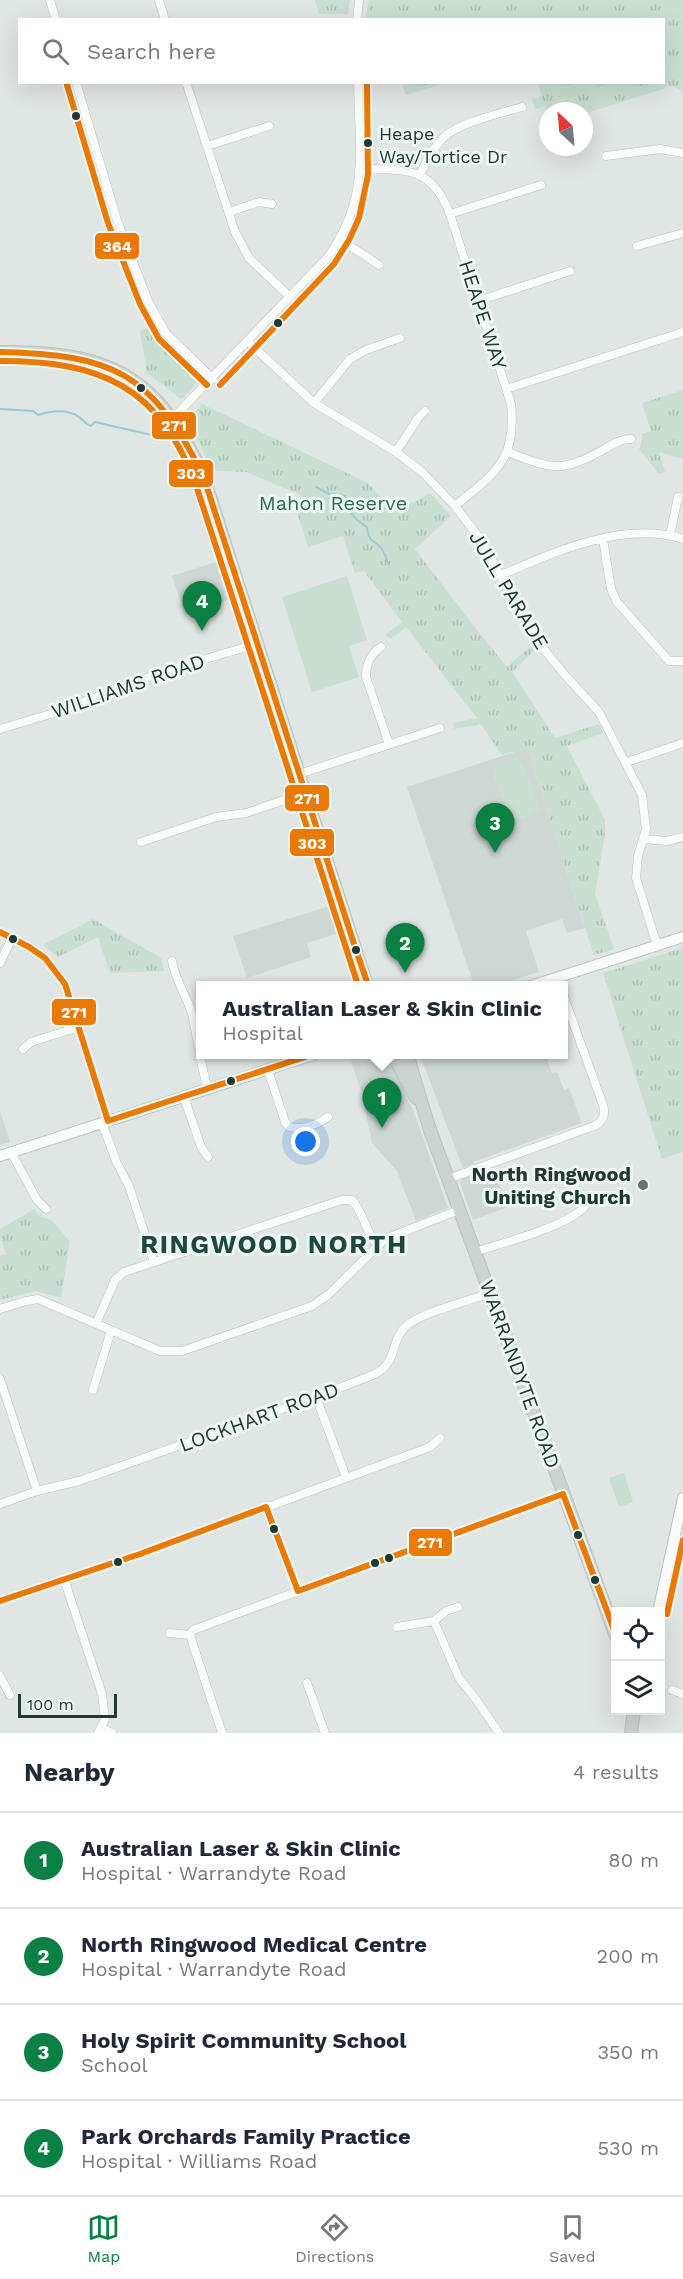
<!DOCTYPE html>
<html lang="en">
<head>
<meta charset="utf-8">
<style>
  :root { --surface:#fff; --page:#f2f2f3; --text:#1f2937; --muted:#747a83; --line:#e0e1e3; --accent:#0b8043 }
  body { margin:0; font-family:"Work Sans",sans-serif; background:var(--page); color:var(--text) }
  .controls { position:absolute; right:18px; bottom:18px; display:grid; overflow:hidden; border-radius:0px; box-shadow:0 6px 24px #0002 }
  .controls button { width:54px; height:54px; display:grid; place-items:center; padding:0; border:0; border-bottom:2px solid var(--line); background:var(--surface); color:var(--text); font:30px sans-serif }
  .compass { position:absolute; left:539px; top:102px; width:54px; height:54px; border-radius:50%; background:var(--surface); box-shadow:0 6px 24px #0002; rotate:334deg }
  .scale { position:absolute; left:18px; bottom:15px; width:99px; box-sizing:border-box; padding-left:6px; border:3px solid #203733; border-top:0; font-size:16px; line-height:21px; white-space:nowrap; color:#203733; -webkit-text-stroke:4px #edf6f2; paint-order:stroke }
  .you { position:absolute; left:306px; top:1142px; width:21px; height:21px; margin:-15px; border:4px solid #fff; border-radius:50%; background:#1a73e8; box-shadow:0 0 0 9px #1a73e833 }
  .badge { display:grid; place-items:center; width:39px; height:39px; border-radius:50%; background:var(--accent); color:#fff; font-size:20px; font-weight:700 }
  .pin { position:absolute; translate:-50% -50px; filter:drop-shadow(0 2px 3px #0008) }
  .pin::after { content:''; position:absolute; top:32px; width:21px; height:18px; background:inherit; clip-path:polygon(0 0,100% 0,50% 100%) }
  .popup { position:absolute; left:196px; top:981px; width:372px; height:78px; box-sizing:border-box; display:grid; place-content:center; border-radius:0px; background:var(--surface); filter:drop-shadow(0 2px 4px #0005); font-size:20px; white-space:nowrap; color:var(--muted) }
  .popup b { font-size:22px; color:var(--text) }
  .popup::after { content:''; position:absolute; left:50%; top:100%; margin-left:-12px; border:12px solid transparent; border-top-color:var(--surface) }
  .list { margin:0; padding:0; list-style:none }
  h2 { display:flex; justify-content:space-between; align-items:center; height:78px; margin:0; padding:0 24px; font-size:26px }
  h2 small { font-size:20px; font-weight:400; color:var(--muted) }
  .list li { display:grid; grid-template-columns:39px 1fr auto; gap:18px; align-items:center; box-sizing:border-box; height:96px; padding:0 24px; border-top:2px solid var(--line) }
  .list b { display:block; font-size:22px; white-space:nowrap }
  .list p { margin:0; font-size:20px; white-space:nowrap; color:var(--muted) }
  .list em { font-size:20px; font-style:normal; color:var(--muted) }
  .icon { flex:none; width:33px; height:33px; fill:none; stroke:currentColor; stroke-width:2; stroke-linecap:round; stroke-linejoin:round }
  .map { position:relative; flex:none; width:683px; height:1733px; overflow:hidden }
  .search { position:absolute; background:var(--surface); box-shadow:0 6px 24px #0002; left:18px; right:18px; top:18px; height:66px; display:flex; align-items:center; gap:15px; box-sizing:border-box; padding:0 21px; border-radius:0px; color:var(--muted); font-size:22px }
  .sheet { height:462px; background:var(--surface) }
  nav { display:flex; justify-content:space-around; align-items:center; box-sizing:border-box; height:84px; border-top:2px solid var(--line); background:var(--surface); font-size:16px; color:var(--muted) }
  nav a { display:grid; justify-items:center; gap:3px }
  nav .on { color:var(--accent) }
  .map>svg:first-child { display:block }
</style>
</head>
<body>
<div class="map">
<svg width="683" height="1733" viewBox="0 0 683 1733">
  <defs>
    <pattern id="park-tufts" width="24" height="20" patternUnits="userSpaceOnUse" patternTransform="scale(1.5)"><rect width="24" height="20" fill="#c9dfd1"/><path d="M3 7l-1-3M5 7V3M7 7l1-3M15 17l-1-3M17 17v-4M19 17l1-3" fill="none" stroke="#acc0b4"/></pattern>
  </defs>
  <rect width="100%" height="100%" fill="#e0e6e3"/>
  <path fill="#ced7d4" d="M219,561L231,599L185,614L172,576Z
    M527,748L585,928L567,933L562,919L526,931L539,972L498,985H474L407,787Z
    M330,906L339,933L307,943L311,957L247,978L233,936Z
    M383,1054L386,1056L401,1084L415,1115L448,1208L416,1221L397,1171L372,1143L362,1094L349,1055Z
    M420,1055H546L552,1073L557,1072L564,1090L569,1088L582,1123L473,1162L474,1164L463,1168Z
    M0,1111L10,1142L0,1145Z
    M494,1171L508,1207L473,1220L460,1183L462,1179L473,1175L477,1177Z"/>
  <path fill="#c9dfd1" d="M347,576L367,640L349,646L359,677L312,692L282,597Z
    M516,759L522,762L540,808C535,816 519,822 510,818L492,773L496,767Z
    M624,1473L633,1502L619,1507L609,1478Z"/>
  <path fill="url(#park-tufts)" d="M315,0H350L348,14H319Z
    M369,0H683V92L672,86L584,114V111H548V114L545,106L535,109L532,99L542,96L538,83L664,82V20L366,19Z
    M402,83V82L445,83L406,95Z
    M155,325L196,378L195,385L181,399L147,373L140,331Z
    M683,390V459L659,452L665,472L659,474L639,449L642,443V434L651,431L642,403Z
    M202,404L368,483L395,513L430,493L451,516L415,549L473,625L507,667L532,645L535,650L512,672L555,738L599,724L603,733L567,746L605,820V834L595,894L614,949L594,955L527,748L502,755L481,724L454,729L453,723L477,718L406,627L391,639L385,635L402,622L364,571L355,573L343,536L308,547L296,509L301,495L246,472L217,471L209,465L188,419Z
    M93,919L161,958L164,971L110,973L98,937L58,957L43,945Z
    M683,948V1152L662,1159L603,973Z
    M34,1209L39,1216L51,1220L70,1241L61,1298L35,1291L0,1300V1256L6,1254L0,1237V1229Z"/>
  <g fill="none" stroke-linecap="round" stroke-linejoin="round">
    <path stroke="#a1c9d4" stroke-width="2" d="M0,409L33,411L38,415C51,411 68,409 79,417C84,421 85,424 91,426L95,422L156,436L163,435
      M316,487L329,494L345,496C348,511 354,519 367,527C369,543 372,538 381,548C384,551 386,558 388,563"/>
    <defs>
      <path id="street" d="M50,0L56,20
        M159,0L165,20
        M357,20L359,0
        M76,82L117,220L148,301L166,333L213,379
        M186,82L235,232L249,258L290,297
        M207,146L269,126
        M606,156L660,149L683,153
        M360,169C405,170 431,165 450,214L511,404C517,462 494,473 455,506
        M420,174C427,162 433,147 443,138C460,122 499,114 522,107
        M229,212L259,202L272,204
        M450,214L541,185
        M341,240L379,265
        M637,246L683,233
        M478,301L570,271
        M248,342L314,403L396,452L422,472L455,506L484,544L514,603L538,642L564,674L599,712L642,795L646,829L638,856L636,878L657,945
        M506,389L683,332
        M314,403L350,359L366,350L400,338
        M173,418L327,258C370,200 359,150 358,82
        M396,452L418,418L425,411
        M508,452C550,468 560,474 601,451C611,445 620,439 631,439
        M670,535L678,497
        M603,539L611,589L617,602L669,661H683
        M501,575C554,552 625,520 683,539
        M381,647C370,654 366,664 366,677L389,744
        M0,729L54,713L165,671L256,644
        M627,762L683,743
        M299,774L440,728
        M644,839L667,841L683,837
        M141,842L216,817L246,813L305,793
        M0,932C29,946 49,955 65,984L108,1121
        M172,961C175,980 187,996 192,1014C198,1039 200,1064 208,1089
        M0,963L12,938
        M23,1049L31,1042L79,1027
        M268,1070L285,1122L289,1127C303,1130 317,1125 328,1117
        M184,1097L201,1147L208,1157
        M102,1123L116,1161L129,1186L154,1262
        M11,1152L37,1200L46,1209
        M448,1179L594,1126C603,1122 606,1114 603,1105L564,997
        M475,1252C502,1243 570,1226 586,1205
        M0,1309L26,1301L38,1299L160,1351H182L312,1306L328,1295L385,1239L459,1210
        M96,1324L115,1280L124,1272L342,1200H352C364,1213 365,1231 377,1245
        M0,1379L37,1491
        M93,1390L111,1331
        M316,1397L346,1477
        M0,1504L37,1491L79,1481L316,1397L375,1374C397,1363 390,1344 404,1328C418,1313 469,1301 490,1293
        M266,1507L298,1591
        M64,1579L102,1694L105,1719L98,1733
        M0,1601L140,1554L430,1447L440,1438
        M434,1621L459,1678L475,1698L499,1733
        M397,1627L434,1621L446,1611L458,1607
        M170,1633L190,1635L193,1630L563,1494
        M190,1635L222,1733
        M0,1676L10,1695
        M307,1683L325,1733
        M672,1690L683,1694
        M101,1728L112,1733"/>
      <path id="secondary" d="M531,986L683,937
        M0,1156L316,1054
        M658,1612L683,1498"/>
      <path id="primary" d="M0,352C109,351 157,374 203,475L367,986
        M392,1054L416,1098
        M407,1054L429,1127L616,1636
        M631,1733L634,1710"/>
    </defs>
    <use href="#street" stroke="#bdc3c0" stroke-width="9"/>
    <use href="#secondary" stroke="#bcc4c1" stroke-width="12"/>
    <use href="#primary" stroke="#bbc3c0" stroke-width="14"/>
    <use href="#street" stroke="#fafbfb" stroke-width="8"/>
    <use href="#secondary" stroke="#fafbfb" stroke-width="10"/>
    <use href="#primary" stroke="#ccd4d2" stroke-width="12"/>
    <defs>
      <path id="bus-1" d="M0,352C114,355 151,372 203,475L355,947L367,982L370,986
        M0,932L29,947L45,958L65,984L108,1121
        M108,1121L314,1054
        M563,1494L616,1635
        M266,1507L298,1591
        M298,1591L563,1494
        M0,1601L140,1554L266,1507"/>
      <path id="bus-2" d="M67,85L108,223L140,304L159,339L207,385
        M220,385L334,264L349,240L359,218L368,175L367,82
        M667,1614L683,1540"/>
      <path id="bus-3" d="M0,361C101,361 159,386 196,485L358,985"/>
    </defs>
    <use href="#bus-1" stroke="#edf6f2" stroke-width="10"/>
    <use href="#bus-2" stroke="#edf6f2" stroke-width="10"/>
    <use href="#bus-3" stroke="#edf6f2" stroke-width="10"/>
    <use href="#bus-1" stroke="#e97a05" stroke-width="6"/>
    <use href="#bus-2" stroke="#e97a05" stroke-width="6"/>
    <use href="#bus-3" stroke="#e97a05" stroke-width="6"/>
  </g>
  <g fill="#203733" stroke="#edf6f2" stroke-width="2">
    <circle cx="76" cy="116" r="5"/>
    <circle cx="368" cy="143" r="5"/>
    <circle cx="278" cy="323" r="5"/>
    <circle cx="141" cy="388" r="5"/>
    <circle cx="13" cy="939" r="5"/>
    <circle cx="356" cy="950" r="5"/>
    <circle cx="231" cy="1081" r="5"/>
    <circle cx="274" cy="1529" r="5"/>
    <circle cx="578" cy="1535" r="5"/>
    <circle cx="389" cy="1558" r="5"/>
    <circle cx="118" cy="1562" r="5"/>
    <circle cx="375" cy="1563" r="5"/>
    <circle cx="595" cy="1580" r="5"/>
  </g>
  <circle fill="#637471" stroke="#edf6f2" stroke-width="2" cx="643" cy="1185" r="6"/>
  <g text-anchor="middle" stroke-width="6" stroke-linejoin="round" paint-order="stroke">
    <g font-size="18" fill="#203733" stroke="#edf6f2" text-anchor="start">
      <text x="379" y="140">Heape<tspan x="379" dy="23">Way/Tortice Dr</tspan></text>
    </g>
    <g font-size="20" fill="#203733" stroke="#edf6f2">
      <text transform="translate(483 315) rotate(72)" y="7">HEAPE WAY</text>
      <text transform="translate(509 590) rotate(59)" y="7">JULL PARADE</text>
      <text transform="translate(128 686) rotate(-19)" y="7">WILLIAMS ROAD</text>
      <text transform="translate(520 1374) rotate(70)" y="7">WARRANDYTE ROAD</text>
      <text transform="translate(259 1417) rotate(-20)" y="7">LOCKHART ROAD</text>
    </g>
    <g font-size="20" fill="#2c6c4a" stroke="#edf6f2">
      <text x="333" y="510">Mahon Reserve</text>
    </g>
    <g font-size="20" font-weight="bold" fill="#203733" stroke="#edf6f2" text-anchor="end">
      <text x="631" y="1181">North Ringwood<tspan x="631" dy="23">Uniting Church</tspan></text>
    </g>
    <g font-size="26" font-weight="bold" letter-spacing="1.5" fill="#1d4841" stroke="#edf6f2">
      <text x="274" y="1253">RINGWOOD NORTH</text>
    </g>
  </g>
  <g stroke="#edf6f2" stroke-width="2">
    <rect x="94" y="232" width="46" height="28" rx="6" fill="#e97a05"/>
    <rect x="151" y="411" width="46" height="29" rx="6" fill="#e97a05"/>
    <rect x="168" y="459" width="46" height="29" rx="6" fill="#e97a05"/>
    <rect x="284" y="784" width="46" height="28" rx="6" fill="#e97a05"/>
    <rect x="289" y="828" width="46" height="29" rx="6" fill="#e97a05"/>
    <rect x="51" y="998" width="46" height="28" rx="6" fill="#e97a05"/>
    <rect x="408" y="1528" width="45" height="29" rx="6" fill="#e97a05"/>
  </g>
  <g font-size="16" text-anchor="middle" font-weight="bold" fill="#fff">
    <text x="117" y="252">364</text>
    <text x="174" y="431">271</text>
    <text x="191" y="479">303</text>
    <text x="307" y="804">271</text>
    <text x="312" y="849">303</text>
    <text x="74" y="1018">271</text>
    <text x="430" y="1548">271</text>
  </g>
</svg>
<div class="controls">
<button><svg class="icon" aria-label="locate" viewBox="0 0 24 24"><circle cx="12" cy="12" r="6"/><path d="M12 2v4M12 18v4M2 12h4M18 12h4"/></svg></button>
<button><svg class="icon" aria-label="layers" viewBox="0 0 24 24"><path d="M12 4l9 5-9 5-9-5zM3 14l9 5 9-5"/></svg></button>
</div>
<svg class="compass" viewBox="-18 -18 36 36"><path d="M0-13l5 13h-10z" fill="#e53935"/><path d="M0 13l5-13h-10z" fill="#747a83"/></svg>
<div class="scale">100 m</div>
<div class="you"></div>
<div class="pin badge" style="left:382px;top:1128px">1</div>
<div class="popup"><b>Australian Laser &amp; Skin Clinic</b>Hospital</div>
<div class="pin badge" style="left:405px;top:973px">2</div>
<div class="pin badge" style="left:495px;top:853px">3</div>
<div class="pin badge" style="left:202px;top:631px">4</div>
<div class="search"><svg class="icon" aria-label="search" viewBox="0 0 24 24"><circle cx="10" cy="10" r="6"/><path d="M15 15l6 6"/></svg>Search here</div>
</div>
<section class="sheet">
<h2>Nearby<small>4 results</small></h2>
<ul class="list">
<li><span class="badge">1</span><div><b>Australian Laser &amp; Skin Clinic</b><p>Hospital · Warrandyte Road</p></div><em>80 m</em></li>
<li><span class="badge">2</span><div><b>North Ringwood Medical Centre</b><p>Hospital · Warrandyte Road</p></div><em>200 m</em></li>
<li><span class="badge">3</span><div><b>Holy Spirit Community School</b><p>School</p></div><em>350 m</em></li>
<li><span class="badge">4</span><div><b>Park Orchards Family Practice</b><p>Hospital · Williams Road</p></div><em>530 m</em></li>
</ul>
</section>
<nav>
<a class="on"><svg class="icon" aria-label="map" viewBox="0 0 24 24"><path d="M3 6l6-2 6 2 6-2v14l-6 2-6-2-6 2zM9 4v14M15 6v14"/></svg>Map</a>
<a><svg class="icon" aria-label="directions" viewBox="0 0 24 24"><path d="M12 3l9 9-9 9-9-9zM9 14v-3h6M13 9l2 2-2 2"/></svg>Directions</a>
<a><svg class="icon" aria-label="saved" viewBox="0 0 24 24"><path d="M7 4h10v16l-5-4-5 4z"/></svg>Saved</a>
</nav>
</body>
</html>
